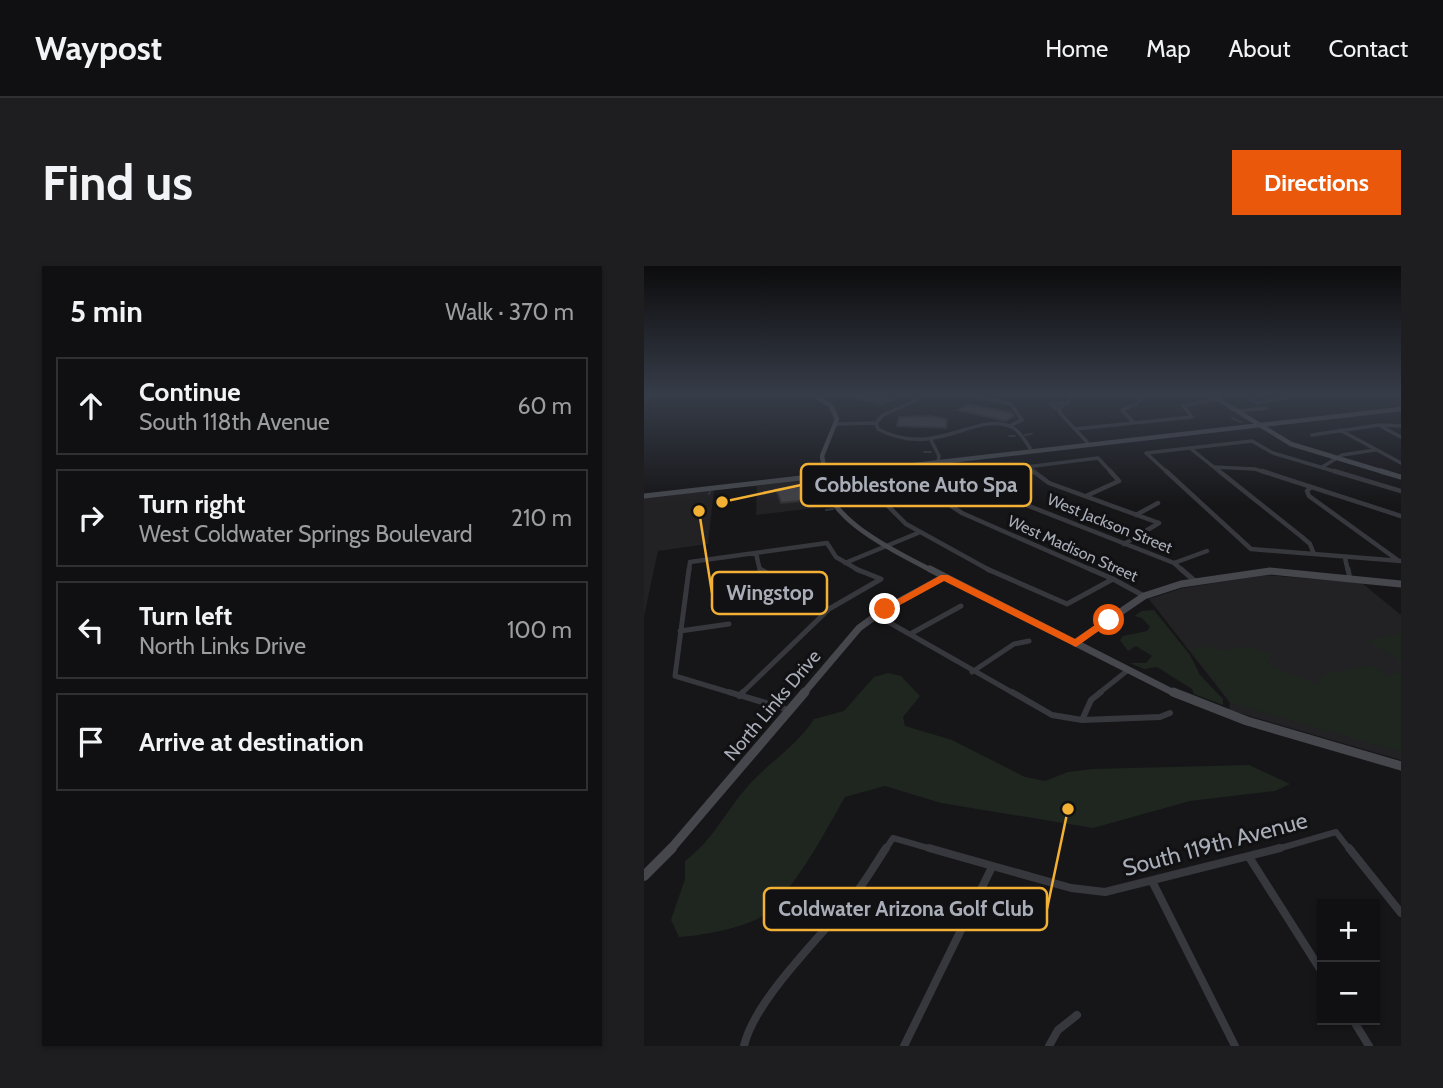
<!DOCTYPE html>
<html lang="en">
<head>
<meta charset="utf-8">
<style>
  :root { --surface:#101012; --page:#1e1e20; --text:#f1f3f6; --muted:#9c9d9f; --line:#303032; --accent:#ea580c }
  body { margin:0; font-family:Cabin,sans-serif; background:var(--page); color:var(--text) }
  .controls { position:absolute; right:21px; bottom:21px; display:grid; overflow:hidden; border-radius:0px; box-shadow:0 2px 5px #0004 }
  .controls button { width:63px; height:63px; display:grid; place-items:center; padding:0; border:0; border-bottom:2px solid var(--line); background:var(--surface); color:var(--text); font:35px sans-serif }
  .stop { position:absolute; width:21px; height:21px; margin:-16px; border:5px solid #ea580c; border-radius:50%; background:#fff }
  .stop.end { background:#ea580c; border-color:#fff; box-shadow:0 2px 7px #0008 }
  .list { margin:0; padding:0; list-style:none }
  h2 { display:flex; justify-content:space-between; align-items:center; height:91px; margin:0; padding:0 28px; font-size:30px }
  h2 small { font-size:23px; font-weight:400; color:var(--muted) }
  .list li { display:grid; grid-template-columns:46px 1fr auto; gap:21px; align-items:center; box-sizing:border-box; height:98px; margin:0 14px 14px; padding:0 14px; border:2px solid var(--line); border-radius:0px }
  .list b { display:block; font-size:26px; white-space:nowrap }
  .list p { margin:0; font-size:23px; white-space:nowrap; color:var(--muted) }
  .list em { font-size:23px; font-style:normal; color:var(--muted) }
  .icon { flex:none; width:38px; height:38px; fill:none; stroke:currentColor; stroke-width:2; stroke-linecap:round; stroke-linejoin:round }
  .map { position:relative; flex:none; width:757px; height:780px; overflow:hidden; border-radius:0px }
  header { display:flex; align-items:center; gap:42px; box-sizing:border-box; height:98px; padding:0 35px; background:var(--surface); border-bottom:2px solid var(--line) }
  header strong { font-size:33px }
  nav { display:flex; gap:38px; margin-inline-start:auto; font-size:24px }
  .intro { display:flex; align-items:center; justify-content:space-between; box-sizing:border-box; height:168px; padding:0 42px }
  h1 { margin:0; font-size:49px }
  .button { padding:18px 32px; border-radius:0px; background:var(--accent); color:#fff; font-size:24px; font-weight:700 }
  main { display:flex; gap:42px; padding:0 42px }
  aside { flex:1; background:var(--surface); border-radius:0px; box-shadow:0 2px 5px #0004 }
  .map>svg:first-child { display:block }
</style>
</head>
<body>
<header>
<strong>Waypost</strong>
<nav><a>Home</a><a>Map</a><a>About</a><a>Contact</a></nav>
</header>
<div class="intro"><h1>Find us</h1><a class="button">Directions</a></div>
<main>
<aside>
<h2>5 min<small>Walk · 370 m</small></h2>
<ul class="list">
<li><svg class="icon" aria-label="ahead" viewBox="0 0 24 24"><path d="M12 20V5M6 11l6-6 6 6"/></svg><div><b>Continue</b><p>South 118th Avenue</p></div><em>60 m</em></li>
<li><svg class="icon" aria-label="right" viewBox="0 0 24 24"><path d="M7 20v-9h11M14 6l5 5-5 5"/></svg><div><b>Turn right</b><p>West Coldwater Springs Boulevard</p></div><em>210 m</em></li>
<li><svg class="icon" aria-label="left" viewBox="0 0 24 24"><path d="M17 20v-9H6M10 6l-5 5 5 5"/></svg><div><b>Turn left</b><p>North Links Drive</p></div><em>100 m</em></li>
<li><svg class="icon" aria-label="arrive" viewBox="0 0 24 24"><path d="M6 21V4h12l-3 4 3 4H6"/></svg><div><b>Arrive at destination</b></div></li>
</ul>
</aside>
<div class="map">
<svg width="757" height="780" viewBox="0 0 757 780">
  <rect width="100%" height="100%" fill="#161618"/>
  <path fill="#222225" d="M175,212L180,229L188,240L112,249L113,220Z
    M70,224L64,278L14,285L0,350V232Z
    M621,309L718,317L757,349V494L585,444L586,437L505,333L539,322Z"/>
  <path fill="#1e261f" d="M510,344L546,389L556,409L579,433V439L550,428L548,423L513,401L500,403L486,397H502L508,390L492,380L484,385L476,374L479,370L503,365L506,361L498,352L490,350L498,345Z
    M757,367V396L724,374Z
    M562,380C579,389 589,379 606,381C613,382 621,386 628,389L622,398L673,418L680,408L729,399L741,410L757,406V486L587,437L546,383Z
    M244,407L257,410L276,430L259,451L261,460L308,474L381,511L401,515L424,506L449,503L605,499L646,518L631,525L546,535L449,562L297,537L241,520L201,531C178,571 156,615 122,647C107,661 56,670 35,671L27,654L41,613V595C71,572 80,547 104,520C126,495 152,481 170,453L200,445L230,411Z"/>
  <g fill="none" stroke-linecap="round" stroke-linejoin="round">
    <path stroke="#2c353c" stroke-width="2" d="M588,152L597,156
      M381,169L388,168
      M365,170H371
      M280,186H287
      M65,228L66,225
      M182,244L189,243"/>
  </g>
  <path fill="#404145" stroke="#303034" stroke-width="2" d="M216,129H231L251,133L238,138L208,132Z
    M324,138L368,147L370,150L361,155L314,144Z
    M286,150L303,153L302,162L253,160L255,151Z
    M158,220L159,235L137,237L132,223Z"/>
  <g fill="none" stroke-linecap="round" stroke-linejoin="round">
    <path stroke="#37383d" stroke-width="3.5" d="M327,129L367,138L378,154L365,160
      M432,129L416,142V147L443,176
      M599,129L613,137
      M175,132L187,129
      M613,137L646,131
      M415,144L406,138L424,137
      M595,145L622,142
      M548,151L539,140L575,132
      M232,157L234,163C292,194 332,144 368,161C376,165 381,175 386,182
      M232,157L239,149L284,129
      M490,157L478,144L494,137L500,129
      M193,158L232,157
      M738,161L757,171
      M431,163L548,151
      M696,164L757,197
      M668,169L735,159L757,160
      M287,174L295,190L294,196
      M546,182L577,207
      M502,187L524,207
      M502,187L608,175L629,187L696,207
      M385,200L390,207
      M570,201L611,203L623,207
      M678,201L698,189L731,184
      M334,207L454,192L468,207"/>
    <path stroke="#37383d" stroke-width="4.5" d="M341,205L333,206L362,231L530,297L539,305
      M389,205L405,217L515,257
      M522,205L607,283L757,295
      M575,205L658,271L666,278L670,288
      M618,205L757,250
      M690,205L757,225
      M667,221L663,225L665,230L755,295
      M442,230L475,215L466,205
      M298,234L347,221
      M492,249L514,237
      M480,278L515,257
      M112,287L116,305
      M701,292L704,305
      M201,297L274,267
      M530,297L563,285
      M45,305L46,296L183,277L192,291L216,305
      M347,305L262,258L223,219L279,213L298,234L318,247L450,305"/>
    <path stroke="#37383d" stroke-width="5" d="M45,303L31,410L91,428
      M116,303L185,343
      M212,303L237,313
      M343,303L423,338L469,313
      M446,303L469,313
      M537,303L552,316
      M704,303L706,313
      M469,313L500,330
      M232,349L371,428
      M36,365L85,358
      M268,367L317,340
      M328,406L370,378L385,375
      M97,428L185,343L237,313
      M454,428L484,404"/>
    <path stroke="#37383d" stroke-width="6" d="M85,426L145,444
      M368,426L408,449L438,454L516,451L526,447
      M95,430L99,426
      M438,454L447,434L457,426
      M241,584L249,572L291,584
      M630,584L692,566L706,584"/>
    <path stroke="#37383d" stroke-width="8" d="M285,582L427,622L461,626L636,582
      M705,582L757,647
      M605,591L678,706
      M508,615L591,780
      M709,754L725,780
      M100,780C111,732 180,668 212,627C223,613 232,597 242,582
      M260,780L348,601
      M405,780L414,764L433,749"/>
    <path stroke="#45474d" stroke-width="4.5" d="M567,129L647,178L743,207
      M171,130L187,140L193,153L178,190L181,207
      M201,207L757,143"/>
    <path stroke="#45474d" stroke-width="5" d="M180,205C175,251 254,287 289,305
      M737,205L757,211
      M181,209L192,237
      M0,230L217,205"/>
    <path stroke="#45474d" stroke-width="7" d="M286,303L532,428
      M431,377L500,330L537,318L626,305L757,318
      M159,428L215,362L241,343L300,311"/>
    <path stroke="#45474d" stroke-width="9" d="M529,426L603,455L757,500
      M26,584L161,426"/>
    <path stroke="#45474d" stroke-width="10" d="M0,610L28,582"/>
  </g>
  <linearGradient id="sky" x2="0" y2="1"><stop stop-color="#0c0c0d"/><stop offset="0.54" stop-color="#363c48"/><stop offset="1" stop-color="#363c48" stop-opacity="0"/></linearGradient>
  <rect width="757" height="238" fill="url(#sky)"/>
  <path fill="#ea580c" d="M297,309H304L431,373L461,352L470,354L432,381L300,315L245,345L236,343Z"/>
  <g text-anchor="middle" stroke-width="6" stroke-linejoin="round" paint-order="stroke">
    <g font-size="16" fill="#a8adb8" stroke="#111113">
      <text transform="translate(466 257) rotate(22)" y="6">West Jackson Street</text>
      <text transform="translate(429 282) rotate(24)" y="6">West Madison Street</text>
    </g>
    <g font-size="19" fill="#a8adb8" stroke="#111113">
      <text transform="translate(128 439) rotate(-50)" y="7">North Links Drive</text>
    </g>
    <g font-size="23" fill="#a8adb8" stroke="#111113">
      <text transform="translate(571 578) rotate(-15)" y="8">South 119th Avenue</text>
    </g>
  </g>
  <path fill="none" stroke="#f2b134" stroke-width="2.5" d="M78 236L157 219M55 245L68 327M424 543L403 643"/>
  <g fill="#f2b134" stroke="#111113" stroke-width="2.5">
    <circle cx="78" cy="236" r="7"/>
    <circle cx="55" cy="245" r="7"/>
    <circle cx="424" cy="543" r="7"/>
  </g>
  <g fill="#111113" stroke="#f2b134" stroke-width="2.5">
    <rect x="157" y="198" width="230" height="42" rx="7"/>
    <rect x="68" y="306" width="115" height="42" rx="7"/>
    <rect x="120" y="622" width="283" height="42" rx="7"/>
  </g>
  <g font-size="21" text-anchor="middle" font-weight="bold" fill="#a8adb8">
    <text x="272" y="226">Cobblestone Auto Spa</text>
    <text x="126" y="334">Wingstop</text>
    <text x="262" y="650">Coldwater Arizona Golf Club</text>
  </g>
</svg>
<div class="controls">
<button>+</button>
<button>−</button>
</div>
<div class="stop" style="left:465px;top:354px"></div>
<div class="stop end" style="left:241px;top:343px"></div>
</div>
</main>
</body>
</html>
